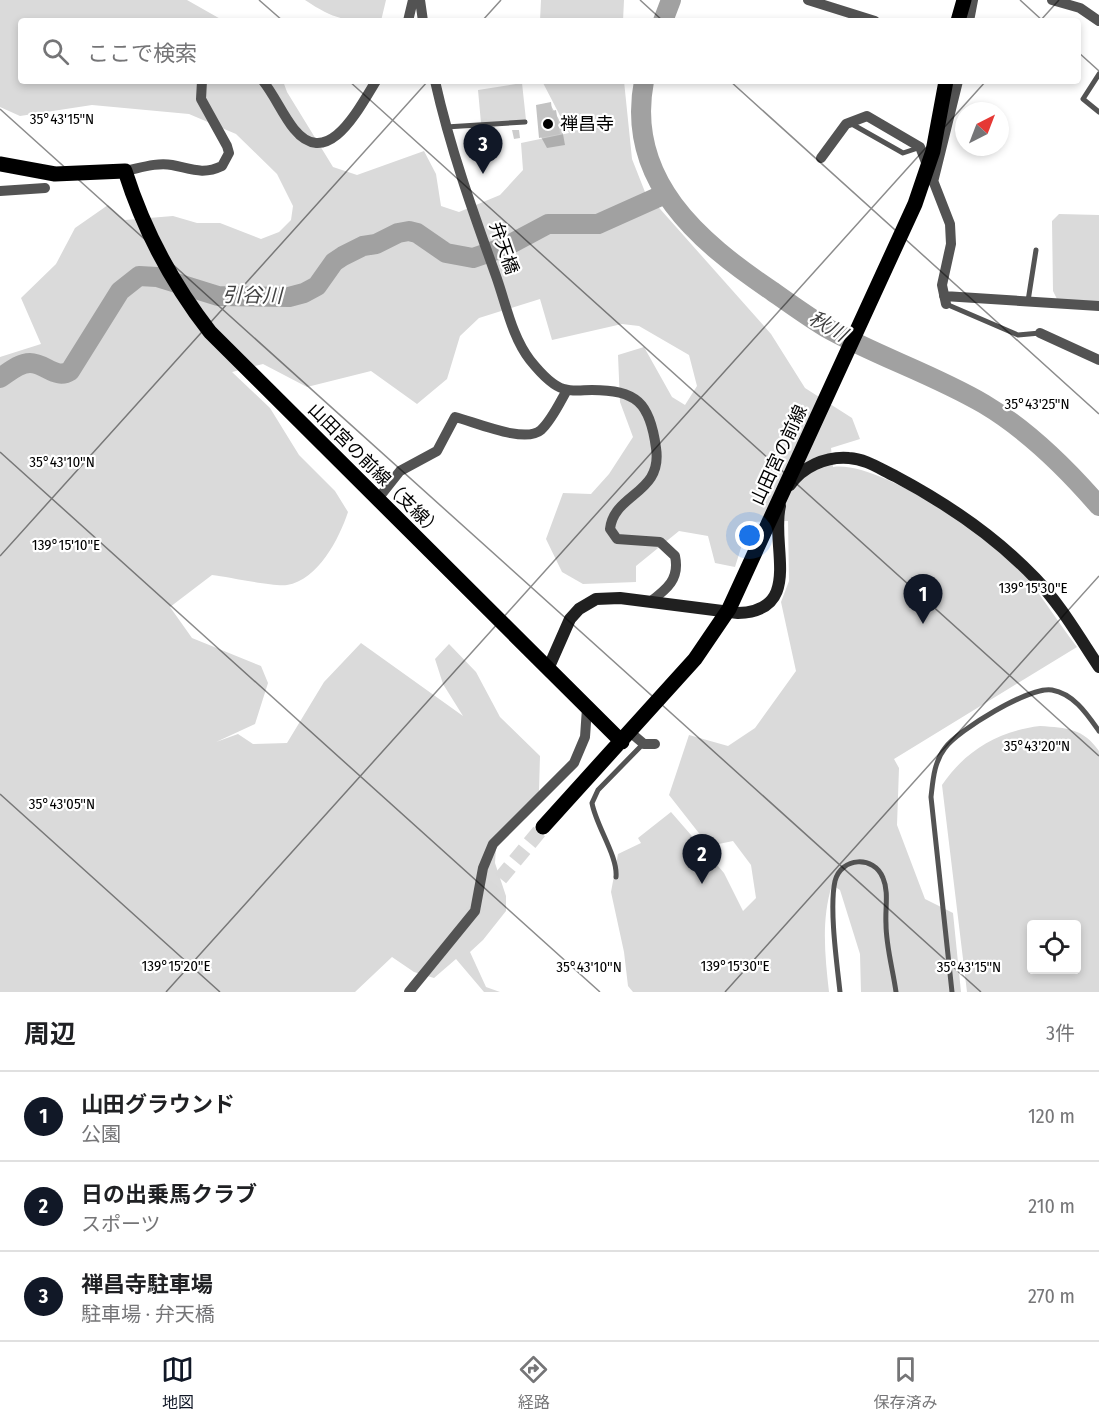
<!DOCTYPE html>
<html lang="ja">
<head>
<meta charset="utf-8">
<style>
  :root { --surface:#fff; --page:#f6f6f6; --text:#202124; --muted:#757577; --line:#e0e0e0; --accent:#111827 }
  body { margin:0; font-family:"Fira Sans Condensed","Noto Sans JP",sans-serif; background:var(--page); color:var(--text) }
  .controls { position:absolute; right:18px; bottom:18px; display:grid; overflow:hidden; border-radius:6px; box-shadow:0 3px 9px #0003 }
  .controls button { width:54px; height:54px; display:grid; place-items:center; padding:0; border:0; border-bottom:2px solid var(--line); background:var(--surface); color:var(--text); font:30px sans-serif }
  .compass { position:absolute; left:955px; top:102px; width:54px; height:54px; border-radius:50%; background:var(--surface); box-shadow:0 3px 9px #0003; rotate:42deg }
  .you { position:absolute; left:750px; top:536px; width:21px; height:21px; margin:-15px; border:4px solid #fff; border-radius:50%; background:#1a73e8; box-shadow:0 0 0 9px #1a73e833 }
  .badge { display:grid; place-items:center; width:39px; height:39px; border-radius:50%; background:var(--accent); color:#fff; font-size:20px; font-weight:700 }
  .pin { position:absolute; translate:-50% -50px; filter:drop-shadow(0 2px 3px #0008) }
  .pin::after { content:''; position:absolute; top:32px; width:21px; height:18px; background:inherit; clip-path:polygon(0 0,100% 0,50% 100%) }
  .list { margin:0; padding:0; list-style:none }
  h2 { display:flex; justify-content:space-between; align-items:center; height:78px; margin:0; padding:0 24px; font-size:26px }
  h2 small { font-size:20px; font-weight:400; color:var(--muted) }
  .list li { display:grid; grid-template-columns:39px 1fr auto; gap:18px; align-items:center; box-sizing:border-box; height:90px; padding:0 24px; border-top:2px solid var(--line) }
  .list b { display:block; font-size:22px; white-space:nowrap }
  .list p { margin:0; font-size:20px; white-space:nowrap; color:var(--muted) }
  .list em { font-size:20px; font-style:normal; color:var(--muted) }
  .icon { flex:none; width:33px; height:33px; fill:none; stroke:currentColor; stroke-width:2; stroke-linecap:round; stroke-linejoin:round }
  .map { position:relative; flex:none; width:1099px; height:992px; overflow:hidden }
  .search { position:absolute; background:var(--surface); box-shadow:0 3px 9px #0003; left:18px; right:18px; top:18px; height:66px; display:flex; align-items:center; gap:15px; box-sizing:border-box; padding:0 21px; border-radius:6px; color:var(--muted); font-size:22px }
  .sheet { height:348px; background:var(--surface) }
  nav { display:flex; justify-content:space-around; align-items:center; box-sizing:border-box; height:84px; border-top:2px solid var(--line); background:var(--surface); font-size:16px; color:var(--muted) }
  nav a { display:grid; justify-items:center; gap:3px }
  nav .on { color:var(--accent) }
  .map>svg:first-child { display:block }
</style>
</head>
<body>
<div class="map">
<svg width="1099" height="992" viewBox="0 0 1099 992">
  <rect width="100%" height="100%" fill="#fff"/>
  <path fill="#dadada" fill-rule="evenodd" d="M0,0H187L224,21H21V81H283L287,92L333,167L357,175L424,151L436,174L441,206L459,212L500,195L523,170L521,143L569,133L542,81H624L632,159L645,192L771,334L805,388L852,418L860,439L831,448L833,467C877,460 981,532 1013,563C1037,587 1056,620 1077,647L894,759L899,768L897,825L925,899L953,913L961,992H861L860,954L840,890L832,885C821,920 825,956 829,992H633L628,986L624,952L611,892L618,854L641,843L638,838L671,812L724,873L743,911L756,898L751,865L733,841L709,846L669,795L689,735L728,746L755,728L796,671L781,602L789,581L788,521L749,522L735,567L715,563L708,536L679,531L636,566V582L583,584L562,572L546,539L563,493L591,494L609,474L633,437L620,402L618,355L644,347L672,397L685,405L697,386L689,355L639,326L622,324L552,340L540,299L479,318L460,336L447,379L417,404L371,371L307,387L263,364L232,372L270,408L299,455L335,491L348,512C339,539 318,580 287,585C274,587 229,577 212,575L170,607L192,638L261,666L268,683L255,724L216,742L238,734L253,744L287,743L324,682L361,643L463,716L443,684L435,659L449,644L476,672L500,717L540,756L539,791L496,848L495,863L506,896V911L483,940L470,952L486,987L500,992H484L456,959L434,978L414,972L392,957L355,992H0V357L41,344L21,298L56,264L75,228L108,205L125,220L173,216L197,223H220L261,239L279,232L291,220L293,206L277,174L236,134L189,114L92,105L20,116L0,107Z
    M305,0H386L381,21C345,21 335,20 305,0Z
    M541,0H624L623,21H540Z
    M522,83L526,120L481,123L478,90Z
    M1059,214L1099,215V302L1058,301L1053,291L1052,221Z
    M1040,726C1067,728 1083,728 1099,751V992H967L942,785C966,750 998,731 1040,726ZM1032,924H1076V970H1032Z"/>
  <path fill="#0003" d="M550,104L561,123L565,145L547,148L541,137Z
    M512,130H519L520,138L514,139Z
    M467,132H475L476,140L468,141Z"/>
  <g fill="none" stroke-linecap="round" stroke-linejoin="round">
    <path stroke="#a1a1a1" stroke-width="20" d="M663,21L671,0
      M644,81C625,180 699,242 772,291C789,303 807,316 825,327C876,356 933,374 984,404C1026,429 1067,469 1099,506
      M0,378C9,372 19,363 30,363C45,363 56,380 70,371L120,291L139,276L157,277L218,296L289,297L304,293L317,286L334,262L343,256L363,246L376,244L398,233L409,231L417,233L446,253L473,258L505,247L548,224H598L665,194"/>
  </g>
  <path fill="#c3c3c3" d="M551,102L552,111L556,110L560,134L539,138L536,105Z"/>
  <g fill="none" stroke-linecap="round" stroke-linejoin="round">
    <path stroke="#d9d9d9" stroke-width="15" stroke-dasharray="15 8" stroke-linecap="butt" d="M471,914L543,827"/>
    <path stroke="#535353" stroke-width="5" d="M1099,74L1083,99L1099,112
      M850,123L903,153L915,149L917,146
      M446,127L525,122
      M1028,301L1036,250
      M946,304L1018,335L1040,333
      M616,877C618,856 596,826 592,803L598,790L643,744
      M840,992C837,964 829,908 835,881C841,857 874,855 883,878C889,892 885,908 886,924C886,946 893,970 896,992
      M952,992L931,797C933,780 934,762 945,748C958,730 1030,686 1052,690C1074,694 1087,714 1099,731"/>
    <path stroke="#535353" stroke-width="10" d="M420,0L423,21
      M808,0L875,21
      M1052,0L1080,8L1099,21
      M408,21L413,0
      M969,21L973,0
      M263,81C275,96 282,114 294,129C328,171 359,108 376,81
      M435,81C450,148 473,212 496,276C506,304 512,337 530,360C538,370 552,386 564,389C573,392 583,390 592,390C636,390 650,402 656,448C663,494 614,493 610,529L617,539L660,542L675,556C680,579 667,589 650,602
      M821,158L846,124L867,116L920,147L950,224L951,244L942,285L946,304
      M125,171C140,168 157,162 172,165C192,169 203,175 222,166L229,153L227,146L201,99L202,81
      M933,182L958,81
      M0,191L45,188
      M944,296L1099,306
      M1040,333L1099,360
      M377,500L400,471L437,451L455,417C475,422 525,444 541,430C552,420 560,402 567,390
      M631,733L644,744H655
      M409,992L475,911L483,868L493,844L574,763L585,737L587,708"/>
    <path stroke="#202020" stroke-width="12" d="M790,485C802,467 826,456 849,458C866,459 880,469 895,476C946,503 995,536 1035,578C1060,604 1079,637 1099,667
      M548,669L570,619L579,609L596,599L620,598L738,613C804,611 770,545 780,506"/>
    <path stroke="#000" stroke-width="15" d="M958,21L964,0
      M0,164L55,174L125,171C144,231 171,282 210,332L622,742
      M543,827L695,659L729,609L915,204L933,151L946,81"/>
  </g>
  <path fill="none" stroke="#000" stroke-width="1.5" stroke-opacity="0.45" d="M259,0L283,21M640,0L663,21M1020,0L1043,21M482,21L501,0M1040,21L1059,0M1078,52L1099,71M349,81L1099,756M730,81L1099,414M0,109L981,992M0,452L600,992M0,556L428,81M0,794L220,992M166,992L986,81M725,992L1099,576"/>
  <circle fill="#000" stroke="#fff" stroke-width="2" cx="548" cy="124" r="6"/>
  <g text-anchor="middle" stroke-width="4.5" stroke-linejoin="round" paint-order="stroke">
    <g font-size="18" fill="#000" stroke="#fff" text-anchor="start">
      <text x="560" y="130">禅昌寺</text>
    </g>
    <g font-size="18" fill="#000" stroke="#fff">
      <text transform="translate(504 248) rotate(71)" y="6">弁天橋</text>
      <text transform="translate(779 455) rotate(-65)" y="6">山田宮の前線</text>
      <text transform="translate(375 470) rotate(45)" y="6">山田宮の前線（支線）</text>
    </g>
    <g font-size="20" font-style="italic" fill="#424242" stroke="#fff">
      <text transform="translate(252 295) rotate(1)" y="7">引谷川</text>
      <text transform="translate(828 326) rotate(30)" y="7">秋川</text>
    </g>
  </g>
  <g font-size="15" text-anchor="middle" fill="#000" stroke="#fff" stroke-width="4.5" stroke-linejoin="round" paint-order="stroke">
    <text x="62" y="124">35°43'15"N</text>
    <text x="1037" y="409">35°43'25"N</text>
    <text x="62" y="467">35°43'10"N</text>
    <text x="66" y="550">139°15'10"E</text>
    <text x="1033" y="593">139°15'30"E</text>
    <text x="1037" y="751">35°43'20"N</text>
    <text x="62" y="809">35°43'05"N</text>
    <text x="176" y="971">139°15'20"E</text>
    <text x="735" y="971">139°15'30"E</text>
    <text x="589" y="972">35°43'10"N</text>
    <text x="969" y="972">35°43'15"N</text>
  </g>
</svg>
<div class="controls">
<button><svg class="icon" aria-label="locate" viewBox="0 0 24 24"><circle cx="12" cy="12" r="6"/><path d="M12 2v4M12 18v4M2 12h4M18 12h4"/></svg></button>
</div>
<svg class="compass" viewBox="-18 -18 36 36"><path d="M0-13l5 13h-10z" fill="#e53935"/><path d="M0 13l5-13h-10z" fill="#757577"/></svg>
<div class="you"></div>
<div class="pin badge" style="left:923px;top:624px">1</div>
<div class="pin badge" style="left:702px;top:884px">2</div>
<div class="pin badge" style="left:483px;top:174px">3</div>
<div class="search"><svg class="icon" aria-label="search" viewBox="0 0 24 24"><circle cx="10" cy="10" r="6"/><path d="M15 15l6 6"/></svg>ここで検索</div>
</div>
<section class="sheet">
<h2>周辺<small>3件</small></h2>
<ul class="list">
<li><span class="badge">1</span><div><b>山田グラウンド</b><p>公園</p></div><em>120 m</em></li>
<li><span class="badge">2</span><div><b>日の出乗馬クラブ</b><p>スポーツ</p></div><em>210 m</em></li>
<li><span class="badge">3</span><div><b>禅昌寺駐車場</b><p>駐車場 · 弁天橋</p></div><em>270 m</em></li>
</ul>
</section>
<nav>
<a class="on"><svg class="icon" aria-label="map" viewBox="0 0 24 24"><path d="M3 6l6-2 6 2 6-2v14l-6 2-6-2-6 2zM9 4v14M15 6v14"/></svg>地図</a>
<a><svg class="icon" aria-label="directions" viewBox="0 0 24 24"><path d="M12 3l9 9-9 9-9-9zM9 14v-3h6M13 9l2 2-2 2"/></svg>経路</a>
<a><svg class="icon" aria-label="saved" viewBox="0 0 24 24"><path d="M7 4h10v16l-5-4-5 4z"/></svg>保存済み</a>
</nav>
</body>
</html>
